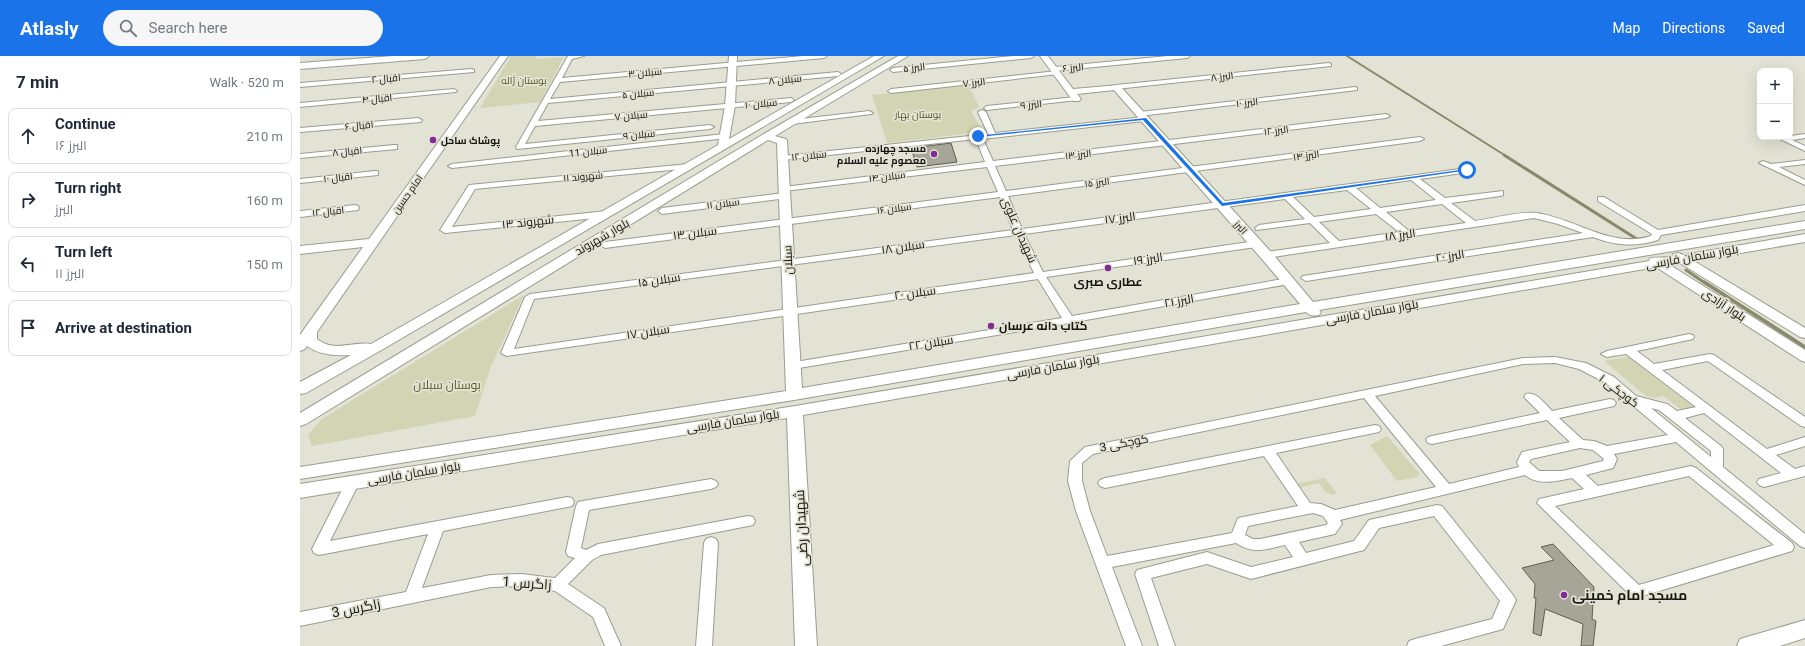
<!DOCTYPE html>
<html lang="en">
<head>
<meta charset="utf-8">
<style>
  :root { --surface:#fff; --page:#f6f6f7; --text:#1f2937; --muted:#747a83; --line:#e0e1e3; --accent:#1a73e8 }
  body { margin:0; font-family:Roboto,Cairo,sans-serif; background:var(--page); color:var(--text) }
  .controls { position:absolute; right:12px; top:12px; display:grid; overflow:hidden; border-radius:8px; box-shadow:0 4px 16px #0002 }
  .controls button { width:36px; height:36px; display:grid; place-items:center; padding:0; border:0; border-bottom:1px solid var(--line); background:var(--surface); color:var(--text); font:20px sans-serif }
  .stop { position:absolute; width:12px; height:12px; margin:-9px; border:3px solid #1a73e8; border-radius:50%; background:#fff }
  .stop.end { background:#1a73e8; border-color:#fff; box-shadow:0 1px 4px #0008 }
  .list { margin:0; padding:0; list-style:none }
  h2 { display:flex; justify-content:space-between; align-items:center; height:52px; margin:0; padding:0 16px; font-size:17px }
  h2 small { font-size:13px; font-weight:400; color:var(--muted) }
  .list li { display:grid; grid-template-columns:26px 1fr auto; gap:12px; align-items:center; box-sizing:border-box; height:56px; margin:0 8px 8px; padding:0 8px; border:1px solid var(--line); border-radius:8px }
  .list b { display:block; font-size:15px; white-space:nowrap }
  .list p { margin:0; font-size:13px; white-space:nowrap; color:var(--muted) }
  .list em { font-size:13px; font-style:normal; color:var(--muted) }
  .icon { flex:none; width:22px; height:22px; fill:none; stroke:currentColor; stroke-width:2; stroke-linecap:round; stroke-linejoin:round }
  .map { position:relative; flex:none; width:1505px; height:590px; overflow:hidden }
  header { display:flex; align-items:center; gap:24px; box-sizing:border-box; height:56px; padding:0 20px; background:var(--accent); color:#fff }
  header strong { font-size:19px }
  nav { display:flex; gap:22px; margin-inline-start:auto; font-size:14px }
  .search { width:280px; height:36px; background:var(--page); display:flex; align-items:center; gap:10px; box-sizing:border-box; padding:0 14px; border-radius:22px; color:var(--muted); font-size:15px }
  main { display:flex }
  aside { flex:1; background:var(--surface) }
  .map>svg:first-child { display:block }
</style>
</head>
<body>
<header>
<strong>Atlasly</strong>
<div class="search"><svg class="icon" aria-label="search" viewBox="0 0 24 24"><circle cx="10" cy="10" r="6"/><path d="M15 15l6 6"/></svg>Search here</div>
<nav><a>Map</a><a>Directions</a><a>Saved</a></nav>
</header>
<main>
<aside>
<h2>7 min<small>Walk · 520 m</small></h2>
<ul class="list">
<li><svg class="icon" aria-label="ahead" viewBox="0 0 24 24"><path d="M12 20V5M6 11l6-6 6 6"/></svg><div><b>Continue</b><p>البرز ۱۶</p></div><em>210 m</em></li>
<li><svg class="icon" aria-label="right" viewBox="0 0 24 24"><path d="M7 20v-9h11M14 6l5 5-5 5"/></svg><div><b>Turn right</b><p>البرز</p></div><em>160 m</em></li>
<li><svg class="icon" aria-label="left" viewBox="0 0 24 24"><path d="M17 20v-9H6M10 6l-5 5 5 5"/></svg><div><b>Turn left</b><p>البرز ۱۱</p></div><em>150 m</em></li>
<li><svg class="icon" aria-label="arrive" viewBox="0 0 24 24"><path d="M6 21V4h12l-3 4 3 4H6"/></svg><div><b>Arrive at destination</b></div></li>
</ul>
</aside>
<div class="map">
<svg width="1505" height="590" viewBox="0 0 1505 590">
  <rect width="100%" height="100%" fill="#e2e3d4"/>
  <path fill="#d2d4b3" d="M211,0H236L235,3L264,1L240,46L180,52Z
    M668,28L679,51L671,55L683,76L587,87L572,39Z
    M224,239L190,313L175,360L12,390L8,379L22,363Z
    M1328,301L1395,352L1382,354L1363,340L1355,342L1346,340L1304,305Z
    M1087,380L1119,417L1118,421L1097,425L1070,389Z
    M1025,422L1037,437L1034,439L1025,436L1019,427L998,432L995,428Z"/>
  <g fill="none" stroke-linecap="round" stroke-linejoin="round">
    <path stroke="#888a6b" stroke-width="2" d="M1047,0L1206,100"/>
    <path stroke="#888a6b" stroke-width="3" d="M1204,99L1340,185
      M1386,214L1405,227"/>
    <path stroke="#888a6b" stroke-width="3.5" d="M1404,226L1505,291"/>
  </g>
  <path fill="#a5a698" stroke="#5d5e51" d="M651,87L657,106L617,111L611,92Z
    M1253,488L1294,531L1292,563L1296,565L1293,590H1281L1283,568L1245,553L1241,580L1233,577L1236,542H1234L1235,528L1222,512L1254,504L1241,491Z"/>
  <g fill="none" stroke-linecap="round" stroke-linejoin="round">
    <defs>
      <path id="street" d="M268,0H284L272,3L262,22L503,0H527L524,2L260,26L250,43L538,16L541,18L538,20L248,47L238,65L491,42L494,44L491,46L235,70L225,88L410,69L414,71L410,73L217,93L216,91Z
        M713,0H734L731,2L593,16L590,14L593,12Z
        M868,0H890L887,2L754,15L751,13L754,11Z
        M1029,7L1031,8V10L816,33L813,31L816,29Z
        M172,13L174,14V16L0,31V27Z
        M757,15L759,16V18L591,37L588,35L591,33Z
        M1055,31L1057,32V34L840,60L836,58L840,56Z
        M154,33L157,35L156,36L0,51V47Z
        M776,41L778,42V44L687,54L684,52L687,50Z
        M682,54L686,56L695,77L844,61L848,63L844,65L683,83L693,105L1086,58L1090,60L1086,62L695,110L706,135L1120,81L1124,83L1120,85L708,140L722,173L1167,112H1170V116L1120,123L1145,142L1203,135V139L1200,140L1151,147L1175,165C1189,163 1223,155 1236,157C1275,162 1311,193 1351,180L1352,178L1298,145V141H1304L1358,174L1505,149V155L1361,179L1358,184C1335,191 1316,190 1293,181L1006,225L1001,222L1003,220L1283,177L1258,168L1234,162L966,202L963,201L961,199L963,197L966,196L1030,187L1010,167L956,174L955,172L959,169L1005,163L985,143L724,178L743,216L956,185L961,188L956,191L746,221L772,260L989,222L992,223L994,225L992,227L989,228L769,267L493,313L487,309L489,307L762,262L738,223L207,300L201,297L225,241L230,238L713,174L700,141L305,192L300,189L305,186L698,136L687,111L484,135L480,133L484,131L685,106L676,83L483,104L479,102L483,100L688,78L678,56ZM1111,124L1136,144L1080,152L1056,132ZM1047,134L1071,153L1014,161L993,141ZM1142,148L1166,167L1109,175L1086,156ZM1076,158L1099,176L1039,185L1019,166ZM716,179L734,217L214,293L234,243Z
        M569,55L573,57L571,58L492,68L488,66L492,64Z
        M118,62L122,64L121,66L0,76V72Z
        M424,78L428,80L427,82L152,112L148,110L152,108Z
        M1505,78V82L1492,84L1505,90V95L1480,83L1483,81Z
        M94,89H97V93L0,102V98Z
        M1505,104V108L1479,111L1505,124V129L1459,107L1463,105L1471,108Z
        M389,108H392V112L175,133L152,171L307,155L311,158L307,161L145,177L140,174L169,129Z
        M75,115H78V119L0,127V123Z
        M484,137L487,138V142L362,158L358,155L362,152Z
        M55,149L58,150L59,152L58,154L0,161V155Z
        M1389,278L1393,279L1394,281L1393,283L1337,295L1354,308L1410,298L1414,299L1505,361V371L1501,370L1408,305L1362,314L1467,393L1505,381V390L1476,399L1495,413L1505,410V420L1464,431L1459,429L1457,426L1459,423L1481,417L1404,357L1385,362L1421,390L1423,393V411L1505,478V492L1500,490L1376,386L1314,398L1317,403L1313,412L1286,419L1298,430L1391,410L1396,412L1492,487L1494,491L1492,495L1336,542L1331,540L1237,447L1239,443L1244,442L1284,433L1272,422C1257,425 1238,430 1225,419L1040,464L1042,468L1035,478L999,486L1006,497L1054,485L1069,464L1137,449L1142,450L1213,539L1216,544L1203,573L1141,590H1107L1109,585L1115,583L1192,563L1200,545L1134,460L1079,472L1064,494L951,523L907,508L851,522L875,590H859L835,518L837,514L907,496L951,511L993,501L985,489C966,493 954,499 936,487L812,511L842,590H826L776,455L768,425L770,405L785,391L1223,302L1255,301L1286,307L1314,321L1336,340L1367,348L1377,355L1396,351L1326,298L1307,301L1301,298L1307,295ZM1255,307L1279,313L1306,327L1368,379L1307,390L1294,385L1283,384L1259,362L1314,350L1316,347L1314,344L1310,343L1252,355C1245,348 1236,335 1226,338L1224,341L1240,357L1132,380L1128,381L1126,384L1128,387L1132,388L1247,364L1270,386L1222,396L1217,406L1219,411L1149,428L1075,340L1223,308ZM1064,342L1136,431L1035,454L1021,448L1010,447L976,397L1079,376L1081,373L1079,370L1075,369L805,422L800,424L798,427L800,430L805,432L964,400L998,450L938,462L932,477L807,500L790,455L782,425V407L793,398ZM1351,352L1359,354L1411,395V401ZM1280,392L1293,394L1304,403L1303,405L1262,415H1239L1229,406L1231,403ZM1389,420L1474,489L1339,529L1255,450ZM1013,457L1023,460L1028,467L1026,469L960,483H953L945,479L948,470Z
        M52,422L57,424L59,427L30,485L267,441L272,442L274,446L272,450L267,451L143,475L122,532L191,519L221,518L255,522L275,502L268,500L266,496L276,450L278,446L283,445L411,423L416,425L418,428L416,431L411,433L289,454L281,492L286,494L298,488L448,460L453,461L455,465L453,469L448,470L301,499L292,504L268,528L304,552L321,590H305L293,561L255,535L221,530L191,531L0,570V556L106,536L128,478L19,499L14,497L12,493L47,424Z
        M411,481L416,483L418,487L412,590H396L404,487L406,483Z"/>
      <path id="secondary" d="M93,0H129L125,3L0,13V7Z
        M200,0H208L17,276V283C35,297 51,285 71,288L418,89L425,50L429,0H437L435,50L429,83L574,0H584L85,292L6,337L0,338V326L51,299C36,300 19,299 7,290L5,293L0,295V279L63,191L0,198V190L69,183Z
        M598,0H608L475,80L486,83L487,85L502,332L1000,248L961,202L814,34L777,38L781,43L779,45H773L740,0H748L773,33L819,29L971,196L1013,246L1505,165V173L1019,254L1021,256L1019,259C1013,260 1010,260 1006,256L494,344L0,423V411L486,335L477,87L468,84L6,368L0,370V357L462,79Z
        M1505,178V186L1394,205L1505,272V282L1500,281L1380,207L1370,209L1505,294V306L1500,304L1356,211L503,359L517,590H495L487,362L0,442V428L495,350L1349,205L1350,202C1357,201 1364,202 1372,201L1373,198L1378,197L1384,199Z
        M1505,564V582L1480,590H1437L1440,583Z"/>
    </defs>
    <use href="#street" stroke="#9b9c8e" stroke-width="2"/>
    <use href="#secondary" stroke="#9b9c8e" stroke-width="2"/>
    <use href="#street" fill="#fff" fill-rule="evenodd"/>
    <use href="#secondary" fill="#fff" fill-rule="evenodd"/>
  </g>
  <path fill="#1a73e8" d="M846,62L923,147L1167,113L1169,114L922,150L843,64L678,81L675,80Z"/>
  <g fill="#842a97" stroke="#e2e3d4" stroke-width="1.5">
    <circle cx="133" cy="84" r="4"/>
    <circle cx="634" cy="98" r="4"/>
    <circle cx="808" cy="212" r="4"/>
    <circle cx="691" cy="270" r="4"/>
    <circle cx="1264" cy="539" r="4"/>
  </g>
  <g text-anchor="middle" stroke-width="3.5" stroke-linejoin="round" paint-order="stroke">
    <g font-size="10" fill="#161712" stroke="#e2e3d4">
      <text transform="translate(614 11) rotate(-6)" y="4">البرز ۵</text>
      <text transform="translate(773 11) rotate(-5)" y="4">البرز ۶</text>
      <text transform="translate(345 16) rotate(-5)" y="4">سبلان ۳</text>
      <text transform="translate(922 20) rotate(-6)" y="4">البرز ۸</text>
      <text transform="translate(86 22) rotate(-5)" y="4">اقبال ۲</text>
      <text transform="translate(485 23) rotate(-5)" y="4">سبلان ۸</text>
      <text transform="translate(674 26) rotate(-6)" y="4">البرز ۷</text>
      <text transform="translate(338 37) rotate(-5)" y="4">سبلان ۵</text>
      <text transform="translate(77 42) rotate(-5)" y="4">اقبال ۴</text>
      <text transform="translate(947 46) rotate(-7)" y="4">البرز ۱۰</text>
      <text transform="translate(461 47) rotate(-5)" y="4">سبلان ۱۰</text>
      <text transform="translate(731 48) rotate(-6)" y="4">البرز ۹</text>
      <text transform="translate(331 59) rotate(-5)" y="4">سبلان ۷</text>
      <text transform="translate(59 69) rotate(-5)" y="4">اقبال ۶</text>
      <text transform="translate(976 74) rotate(-7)" y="4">البرز ۱۲</text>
      <text transform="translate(339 78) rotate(-6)" y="4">سبلان ۹</text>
      <text transform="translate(47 95) rotate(-5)" y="4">اقبال ۸</text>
      <text transform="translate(288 95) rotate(-6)" y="4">سبلان 11</text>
      <text transform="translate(778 98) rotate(-7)" y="4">البرز ۱۳</text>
      <text transform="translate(509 99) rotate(-6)" y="4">سبلان ۱۲</text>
      <text transform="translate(1006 99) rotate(-8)" y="4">البرز ۱۴</text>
      <text transform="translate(283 120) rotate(-5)" y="4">شهروند ۱۱</text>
      <text transform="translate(587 120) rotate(-7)" y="4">سبلان ۱۴</text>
      <text transform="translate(38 121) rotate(-6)" y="4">اقبال ۱۰</text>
      <text transform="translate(797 126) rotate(-7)" y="4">البرز ۱۵</text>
      <text transform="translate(107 138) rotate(-55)" y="4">امام حسین</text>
      <text transform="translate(423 147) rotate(-7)" y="4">سبلان ۱۱</text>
      <text transform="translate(594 152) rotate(-7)" y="4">سبلان ۱۶</text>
      <text transform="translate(28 155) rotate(-6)" y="4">اقبال ۱۲</text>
      <text transform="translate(941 171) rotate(48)" y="4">البرز</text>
    </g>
    <g font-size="10" fill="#585924" stroke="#e2e3d4">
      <text x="224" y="28">بوستان ژاله</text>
      <text x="618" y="62">بوستان بهار</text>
    </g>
    <g font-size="10" font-weight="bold" fill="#161712" stroke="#e2e3d4" text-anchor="start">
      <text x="141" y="88">پوشاک ساحل</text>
      <text x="626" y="96" text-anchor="end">مسجد چهارده<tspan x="626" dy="12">معصوم علیه السلام</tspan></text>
    </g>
    <g font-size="12" fill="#161712" stroke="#e2e3d4">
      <text transform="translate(820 162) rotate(-7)" y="4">البرز ۱۷</text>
      <text transform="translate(228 166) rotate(-6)" y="4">شهروند ۱۳</text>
      <text transform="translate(719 174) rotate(66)" y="4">شهیدان علوی</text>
      <text transform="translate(395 177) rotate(-7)" y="4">سبلان ۱۳</text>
      <text transform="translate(1100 179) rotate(-8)" y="4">البرز ۱۸</text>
      <text transform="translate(302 181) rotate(-30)" y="4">بلوار شهروند</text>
      <text transform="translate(603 191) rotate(-8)" y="4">سبلان ۱۸</text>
      <text transform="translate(1150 200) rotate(-9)" y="4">البرز ۲۰</text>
      <text transform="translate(1392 201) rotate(-10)" y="4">بلوار سلمان فارسی</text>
      <text transform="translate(848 203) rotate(-8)" y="4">البرز ۱۹</text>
      <text transform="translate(488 204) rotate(-93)" y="4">سبلان</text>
      <text transform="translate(359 224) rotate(-8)" y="4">سبلان ۱۵</text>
      <text transform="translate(615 237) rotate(-8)" y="4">سبلان ۲۰</text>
      <text transform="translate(879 245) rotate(-10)" y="4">البرز ۲۱</text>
      <text transform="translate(1424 249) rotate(33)" y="4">بلوار آزادی</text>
      <text transform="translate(1072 256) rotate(-10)" y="4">بلوار سلمان فارسی</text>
      <text transform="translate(348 276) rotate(-8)" y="4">سبلان ۱۷</text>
      <text transform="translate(631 287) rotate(-9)" y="4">سبلان ۲۲</text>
      <text transform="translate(753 311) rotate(-10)" y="4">بلوار سلمان فارسی</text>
      <text transform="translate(1319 335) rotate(37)" y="4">کوچکی ۱</text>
      <text transform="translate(433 365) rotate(-9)" y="4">بلوار سلمان فارسی</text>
      <text transform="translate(824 387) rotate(-11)" y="4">کوچکی 3</text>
      <text transform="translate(114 417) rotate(-9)" y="4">بلوار سلمان فارسی</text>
    </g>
    <g font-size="12" font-weight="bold" fill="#161712" stroke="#e2e3d4">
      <text x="808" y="230">عطاری صبری</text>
      <text x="699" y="274" text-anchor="start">کتاب دانه عرسان</text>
    </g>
    <g font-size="12" fill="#585924" stroke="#e2e3d4">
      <text x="147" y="333">بوستان سبلان</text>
    </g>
    <g font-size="14" fill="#161712" stroke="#e2e3d4">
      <text transform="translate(501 472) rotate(-93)" y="5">شهیدان رضی</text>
      <text transform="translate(227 527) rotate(4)" y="5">زاگرس 1</text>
      <text transform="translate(56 552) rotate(-11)" y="5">زاگرس 3</text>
    </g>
    <g font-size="14" font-weight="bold" fill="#161712" stroke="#e2e3d4" text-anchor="start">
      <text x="1272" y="544">مسجد امام خمینی</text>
    </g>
  </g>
</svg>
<div class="controls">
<button>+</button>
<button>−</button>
</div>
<div class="stop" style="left:1167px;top:114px"></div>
<div class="stop end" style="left:678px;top:80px"></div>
</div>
</main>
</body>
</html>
